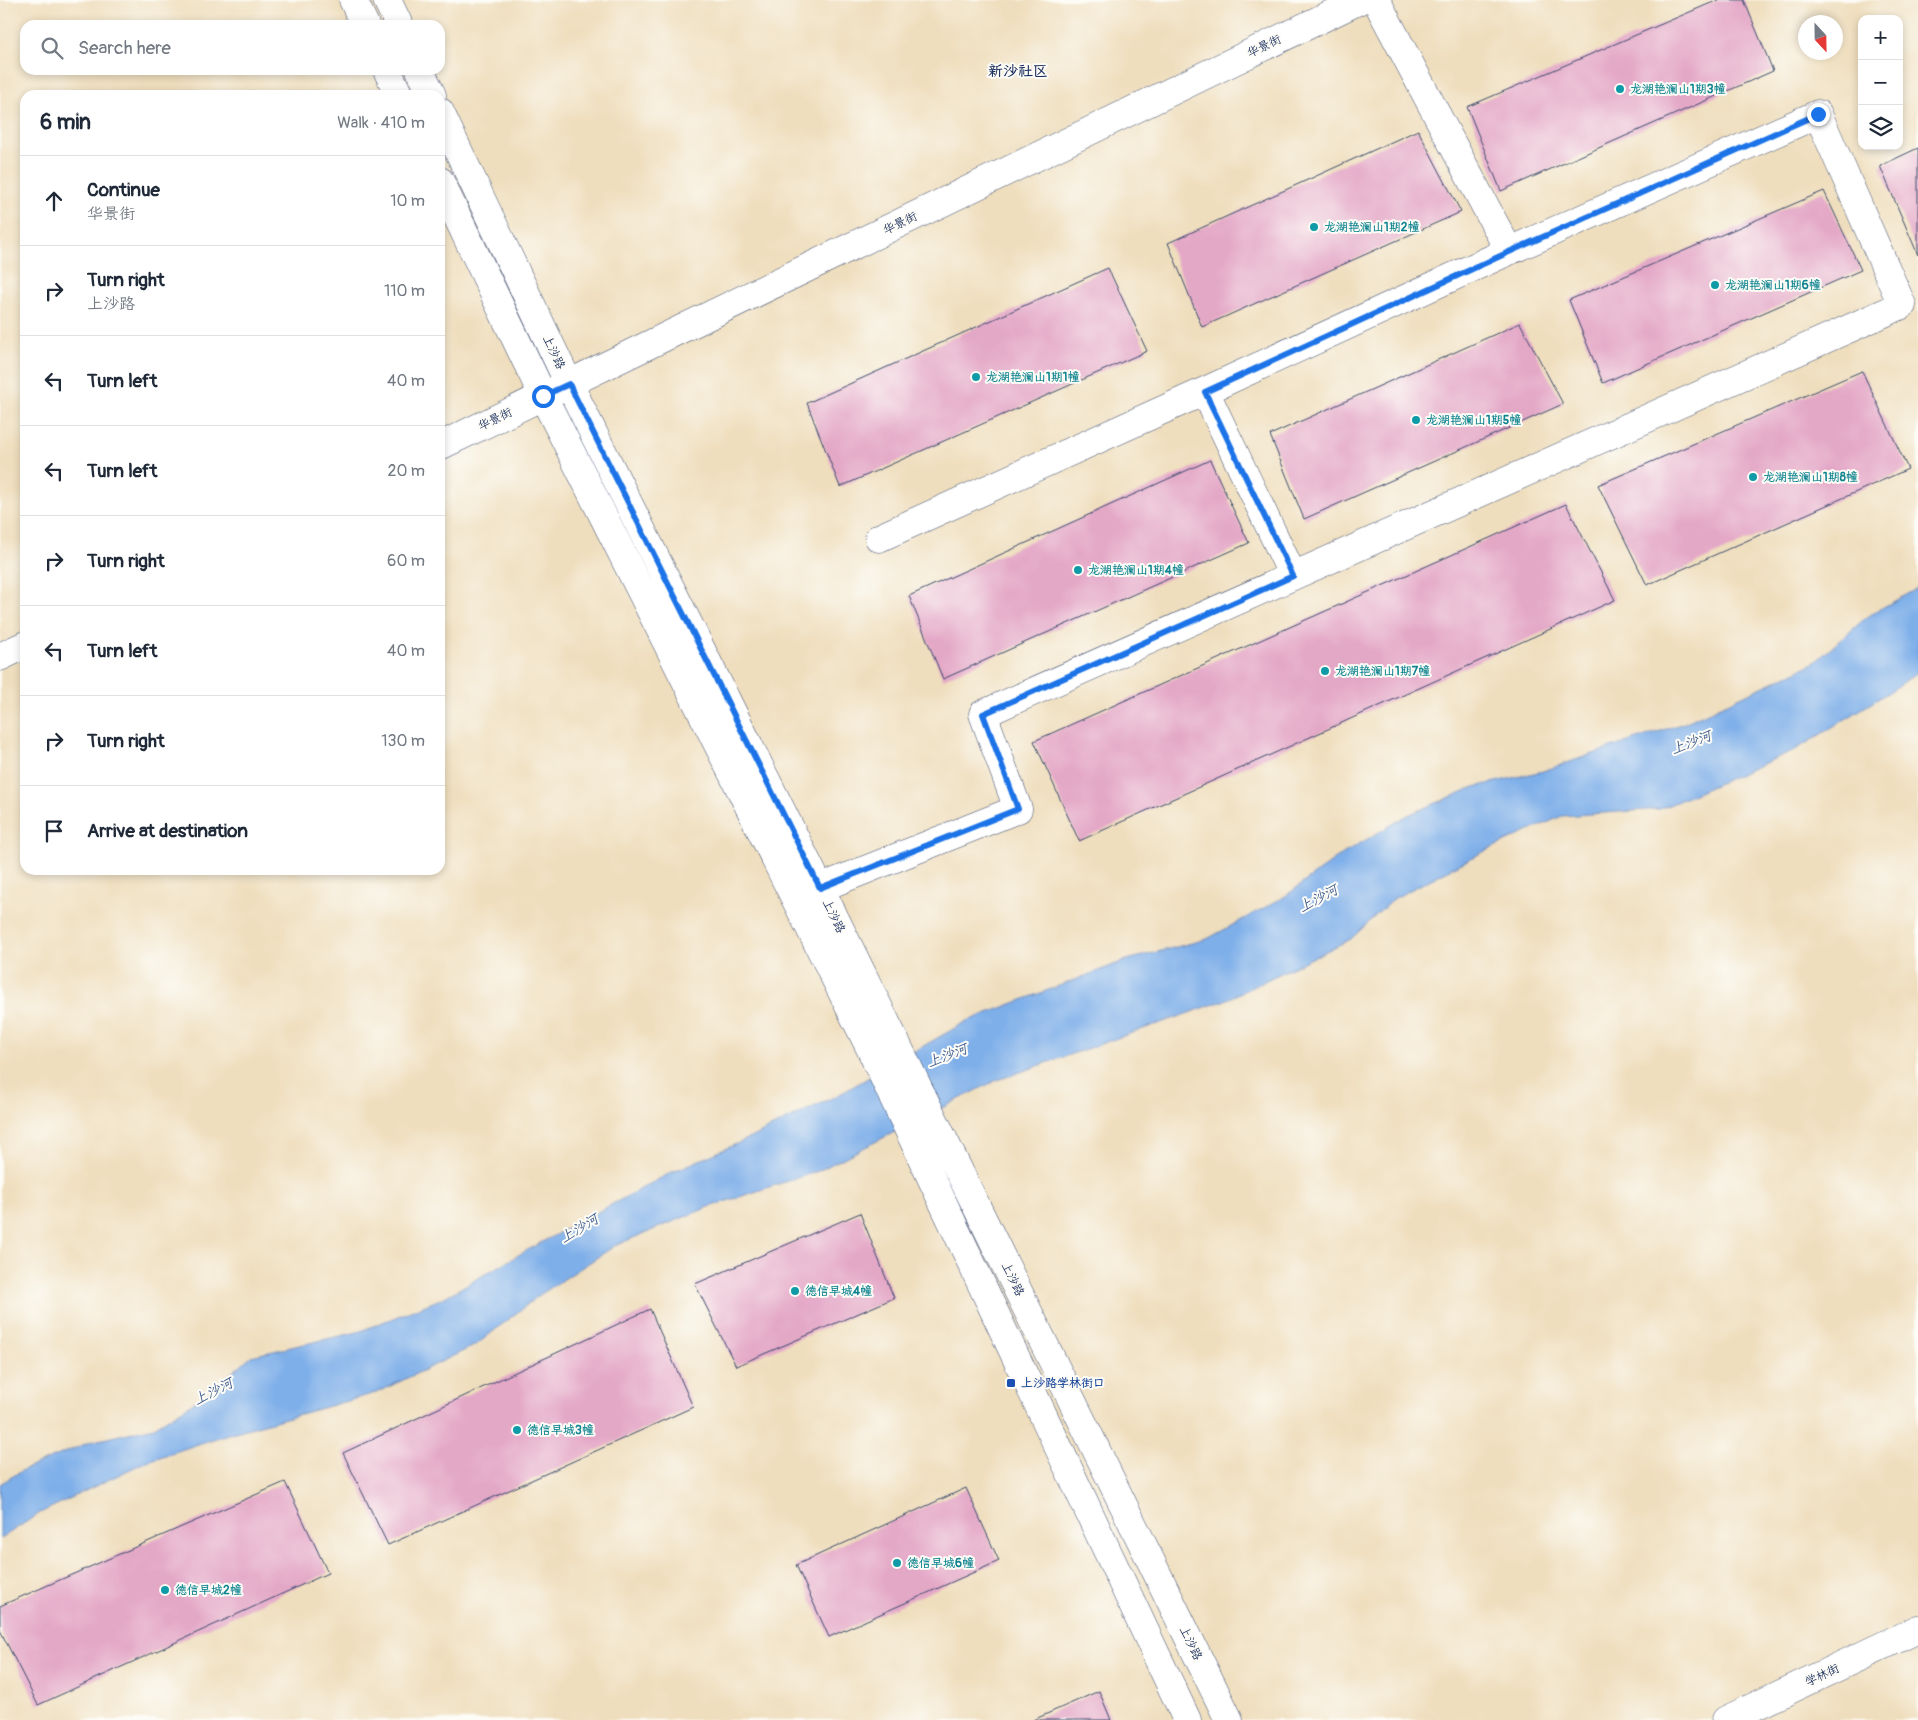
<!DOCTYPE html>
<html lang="en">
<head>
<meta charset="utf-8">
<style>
  :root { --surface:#fff; --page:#f2f2f3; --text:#1f2937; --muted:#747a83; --line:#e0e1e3 }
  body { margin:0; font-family:Pangolin,"LXGW WenKai TC",sans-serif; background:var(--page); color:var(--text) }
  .controls { position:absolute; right:15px; top:15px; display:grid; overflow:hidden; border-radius:10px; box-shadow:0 2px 8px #0003 }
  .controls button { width:45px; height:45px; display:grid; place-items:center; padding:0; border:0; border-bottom:1px solid var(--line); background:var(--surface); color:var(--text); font:25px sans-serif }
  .compass { position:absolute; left:1798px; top:15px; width:45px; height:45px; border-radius:50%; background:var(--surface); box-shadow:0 2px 8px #0003; rotate:158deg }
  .stop { position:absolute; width:15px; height:15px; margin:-11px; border:4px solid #1a73e8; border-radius:50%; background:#fff }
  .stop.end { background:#1a73e8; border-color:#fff; box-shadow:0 1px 5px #0008 }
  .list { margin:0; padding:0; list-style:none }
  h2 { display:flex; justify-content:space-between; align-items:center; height:65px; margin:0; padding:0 20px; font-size:21px }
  h2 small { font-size:16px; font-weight:400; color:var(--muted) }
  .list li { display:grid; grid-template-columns:32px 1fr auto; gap:15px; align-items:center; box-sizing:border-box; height:90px; padding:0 20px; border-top:1px solid var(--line) }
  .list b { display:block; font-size:19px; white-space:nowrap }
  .list p { margin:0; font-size:16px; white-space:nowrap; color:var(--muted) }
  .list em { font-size:16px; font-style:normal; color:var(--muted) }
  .icon { flex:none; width:28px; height:28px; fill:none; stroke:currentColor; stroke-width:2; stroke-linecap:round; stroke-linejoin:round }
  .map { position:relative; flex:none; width:1918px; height:1720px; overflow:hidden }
  .search { position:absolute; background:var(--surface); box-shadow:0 2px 8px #0003; left:20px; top:20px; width:425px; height:55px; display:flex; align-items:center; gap:12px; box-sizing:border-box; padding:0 18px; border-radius:15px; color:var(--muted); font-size:19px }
  .panel { position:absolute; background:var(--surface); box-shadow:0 2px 8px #0003; left:20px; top:90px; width:425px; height:785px; border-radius:15px }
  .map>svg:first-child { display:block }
</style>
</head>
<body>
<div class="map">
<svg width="1918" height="1720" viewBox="0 0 1918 1720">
  <rect width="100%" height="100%" fill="#fdfcf7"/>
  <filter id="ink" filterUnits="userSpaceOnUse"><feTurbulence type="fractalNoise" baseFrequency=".02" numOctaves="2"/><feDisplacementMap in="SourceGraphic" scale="10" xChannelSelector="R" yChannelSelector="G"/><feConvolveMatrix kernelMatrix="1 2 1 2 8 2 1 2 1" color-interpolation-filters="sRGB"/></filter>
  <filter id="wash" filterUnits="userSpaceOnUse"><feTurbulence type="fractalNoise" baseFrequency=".0096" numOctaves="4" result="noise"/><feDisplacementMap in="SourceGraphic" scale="20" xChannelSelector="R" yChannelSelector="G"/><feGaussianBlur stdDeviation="1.12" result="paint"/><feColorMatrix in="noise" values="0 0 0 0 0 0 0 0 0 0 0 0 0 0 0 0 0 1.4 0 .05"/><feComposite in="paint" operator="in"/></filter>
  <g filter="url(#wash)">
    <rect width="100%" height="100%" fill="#efdebd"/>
    <path fill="#7eafe9" stroke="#4c6fa4" d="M1918,588V672L1894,689L1797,749L1660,809L1562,816L1481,853L1393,899L1351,939L1223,1001L995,1081L818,1171L709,1207L616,1245L538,1296L476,1345L376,1393L228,1434L145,1462L40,1513L0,1539V1484L23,1470L90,1442L154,1427L210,1392L251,1356L358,1332L443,1298L531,1248L672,1172L750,1138L840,1094L967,1021L1127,960L1207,939L1284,897L1344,853L1408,815L1474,787L1543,771L1684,723L1814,663L1869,615Z"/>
    <g id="blocks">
      <path fill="#e4a8c7" d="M1718,0H1744L1773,71L1501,191L1467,107Z
        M1418,130L1461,212L1202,327L1168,243Z
        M1918,148V255L1880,166Z
        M1824,191L1861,270L1603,383L1569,300Z
        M1108,268L1147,351L840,487L807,403Z
        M1520,323L1563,404L1304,519L1270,435Z
        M1862,371L1908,469L1647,585L1598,485Z
        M1210,460L1249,543L943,679L909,596Z
        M1566,504L1615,600L1079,841L1034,741Z
        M860,1213L894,1298L736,1366L695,1284Z
        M650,1309L693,1407L388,1545L343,1453Z
        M285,1482L328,1573L38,1705L0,1630V1606Z
        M966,1488L999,1561L829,1637L796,1565Z
        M1099,1691L1111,1720H1033Z"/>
    </g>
  </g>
  <g filter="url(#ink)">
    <use href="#blocks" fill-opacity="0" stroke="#3b496c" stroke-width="1"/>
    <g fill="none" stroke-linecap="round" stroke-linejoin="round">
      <defs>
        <path id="minor" d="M1376,0L1509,251
          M879,538L1205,391L1293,576
          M820,888L1018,809L983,714L1902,305L1818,114L1509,251L1205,391"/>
        <path id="tertiary" d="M353,0L365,25
          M387,0L399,25
          M387,70L399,95
          M420,70L432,95
          M440,112L569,384L820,888L1229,1720
          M440,181L543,396L869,1046L1187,1720
          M440,446L1360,0
          M0,657L25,645"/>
        <path id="secondary" d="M1726,1720L1918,1629"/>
      </defs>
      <use href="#minor" stroke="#3b496c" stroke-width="29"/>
      <use href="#tertiary" stroke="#3b496c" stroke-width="29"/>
      <use href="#secondary" stroke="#3b496c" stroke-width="29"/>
      <use href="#minor" stroke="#fff" stroke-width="28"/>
      <use href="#tertiary" stroke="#fff" stroke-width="28"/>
      <use href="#secondary" stroke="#fff" stroke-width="28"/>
    </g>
  </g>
  <g fill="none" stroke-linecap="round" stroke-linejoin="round" filter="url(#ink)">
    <path stroke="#1a73e8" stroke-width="6" d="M543,396L569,384L820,888L1018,809L983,714L1293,576L1205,392L1509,252L1818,114"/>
  </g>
  <g fill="#0f9aa8" stroke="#fdfcf7" stroke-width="2">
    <circle cx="1620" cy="89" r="5"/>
    <circle cx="1314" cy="227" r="5"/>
    <circle cx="1715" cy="285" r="5"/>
    <circle cx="976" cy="377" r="5"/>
    <circle cx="1416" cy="420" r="5"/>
    <circle cx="1753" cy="477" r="5"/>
    <circle cx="1078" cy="570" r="5"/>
    <circle cx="1325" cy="671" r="5"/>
    <circle cx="795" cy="1291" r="5"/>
    <circle cx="517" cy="1430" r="5"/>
    <circle cx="897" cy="1563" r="5"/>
    <circle cx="165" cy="1590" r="5"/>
  </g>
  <rect fill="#1a4fb4" stroke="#fdfcf7" stroke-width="2" x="1006" y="1378" width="10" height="10" rx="2.5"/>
  <g text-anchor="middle" stroke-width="4" stroke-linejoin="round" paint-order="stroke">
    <g font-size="12" fill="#1b2f5e" stroke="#fdfcf7">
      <text transform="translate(1264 46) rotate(-26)" y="4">华景街</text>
      <text transform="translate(900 223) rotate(-26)" y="4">华景街</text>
      <text transform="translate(554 352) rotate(65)" y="4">上沙路</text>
      <text transform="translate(495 419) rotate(-26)" y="4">华景街</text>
      <text transform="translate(834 916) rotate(64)" y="4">上沙路</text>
      <text transform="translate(1013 1279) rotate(64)" y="4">上沙路</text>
      <text transform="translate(1191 1643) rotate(64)" y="4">上沙路</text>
      <text transform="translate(1822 1675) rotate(-25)" y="4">学林街</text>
    </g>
    <g font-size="12" font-weight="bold" fill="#0d838f" stroke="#fdfcf7" text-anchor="start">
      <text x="1630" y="93">龙湖艳澜山1期3幢</text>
      <text x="1324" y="231">龙湖艳澜山1期2幢</text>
      <text x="1725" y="289">龙湖艳澜山1期6幢</text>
      <text x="986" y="381">龙湖艳澜山1期1幢</text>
      <text x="1426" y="424">龙湖艳澜山1期5幢</text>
      <text x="1763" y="481">龙湖艳澜山1期8幢</text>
      <text x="1088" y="574">龙湖艳澜山1期4幢</text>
      <text x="1335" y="675">龙湖艳澜山1期7幢</text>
      <text x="805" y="1295">德信早城4幢</text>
      <text x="527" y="1434">德信早城3幢</text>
      <text x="907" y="1567">德信早城6幢</text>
      <text x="175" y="1594">德信早城2幢</text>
    </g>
    <g font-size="12" font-weight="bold" fill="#164399" stroke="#fdfcf7" text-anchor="start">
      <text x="1021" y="1387">上沙路学林街口</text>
    </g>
    <g font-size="14" font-style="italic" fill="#3e5c8f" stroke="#fdfcf7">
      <text transform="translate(1691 742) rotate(-21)" y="5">上沙河</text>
      <text transform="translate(1318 898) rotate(-28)" y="5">上沙河</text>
      <text transform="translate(947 1055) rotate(-21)" y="5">上沙河</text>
      <text transform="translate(579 1228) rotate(-31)" y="5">上沙河</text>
      <text transform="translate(213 1391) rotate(-27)" y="5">上沙河</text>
    </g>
    <g font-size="15" font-weight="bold" fill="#1b2f5e" stroke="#fdfcf7">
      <text x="1018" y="76">新沙社区</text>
    </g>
  </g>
</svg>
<div class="controls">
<button>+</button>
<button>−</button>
<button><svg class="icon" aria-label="layers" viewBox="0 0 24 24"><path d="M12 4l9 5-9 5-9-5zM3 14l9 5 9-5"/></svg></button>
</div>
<svg class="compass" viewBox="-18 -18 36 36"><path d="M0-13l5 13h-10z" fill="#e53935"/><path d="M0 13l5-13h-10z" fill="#747a83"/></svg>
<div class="stop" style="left:543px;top:396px"></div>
<div class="stop end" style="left:1818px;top:114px"></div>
<div class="search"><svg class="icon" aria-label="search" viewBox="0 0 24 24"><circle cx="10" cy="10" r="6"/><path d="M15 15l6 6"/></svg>Search here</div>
<section class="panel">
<h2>6 min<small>Walk · 410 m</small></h2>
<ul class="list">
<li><svg class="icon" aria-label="ahead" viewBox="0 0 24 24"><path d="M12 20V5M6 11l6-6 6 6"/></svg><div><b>Continue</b><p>华景街</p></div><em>10 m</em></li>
<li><svg class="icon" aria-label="right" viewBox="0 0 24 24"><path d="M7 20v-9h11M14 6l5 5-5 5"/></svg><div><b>Turn right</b><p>上沙路</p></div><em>110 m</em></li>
<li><svg class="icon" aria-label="left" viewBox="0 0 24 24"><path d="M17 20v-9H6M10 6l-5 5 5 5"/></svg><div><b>Turn left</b></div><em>40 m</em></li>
<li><svg class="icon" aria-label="left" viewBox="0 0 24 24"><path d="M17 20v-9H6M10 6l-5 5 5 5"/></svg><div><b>Turn left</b></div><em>20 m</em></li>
<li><svg class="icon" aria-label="right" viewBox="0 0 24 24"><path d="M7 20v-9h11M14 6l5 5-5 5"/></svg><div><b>Turn right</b></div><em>60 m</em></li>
<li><svg class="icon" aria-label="left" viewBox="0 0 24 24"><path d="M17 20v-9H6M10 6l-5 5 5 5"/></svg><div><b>Turn left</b></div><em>40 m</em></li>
<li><svg class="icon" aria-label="right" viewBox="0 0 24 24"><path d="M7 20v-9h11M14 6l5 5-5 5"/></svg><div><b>Turn right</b></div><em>130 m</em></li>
<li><svg class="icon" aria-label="arrive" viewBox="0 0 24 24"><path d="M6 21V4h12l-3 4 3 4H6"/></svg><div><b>Arrive at destination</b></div></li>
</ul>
</section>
</div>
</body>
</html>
